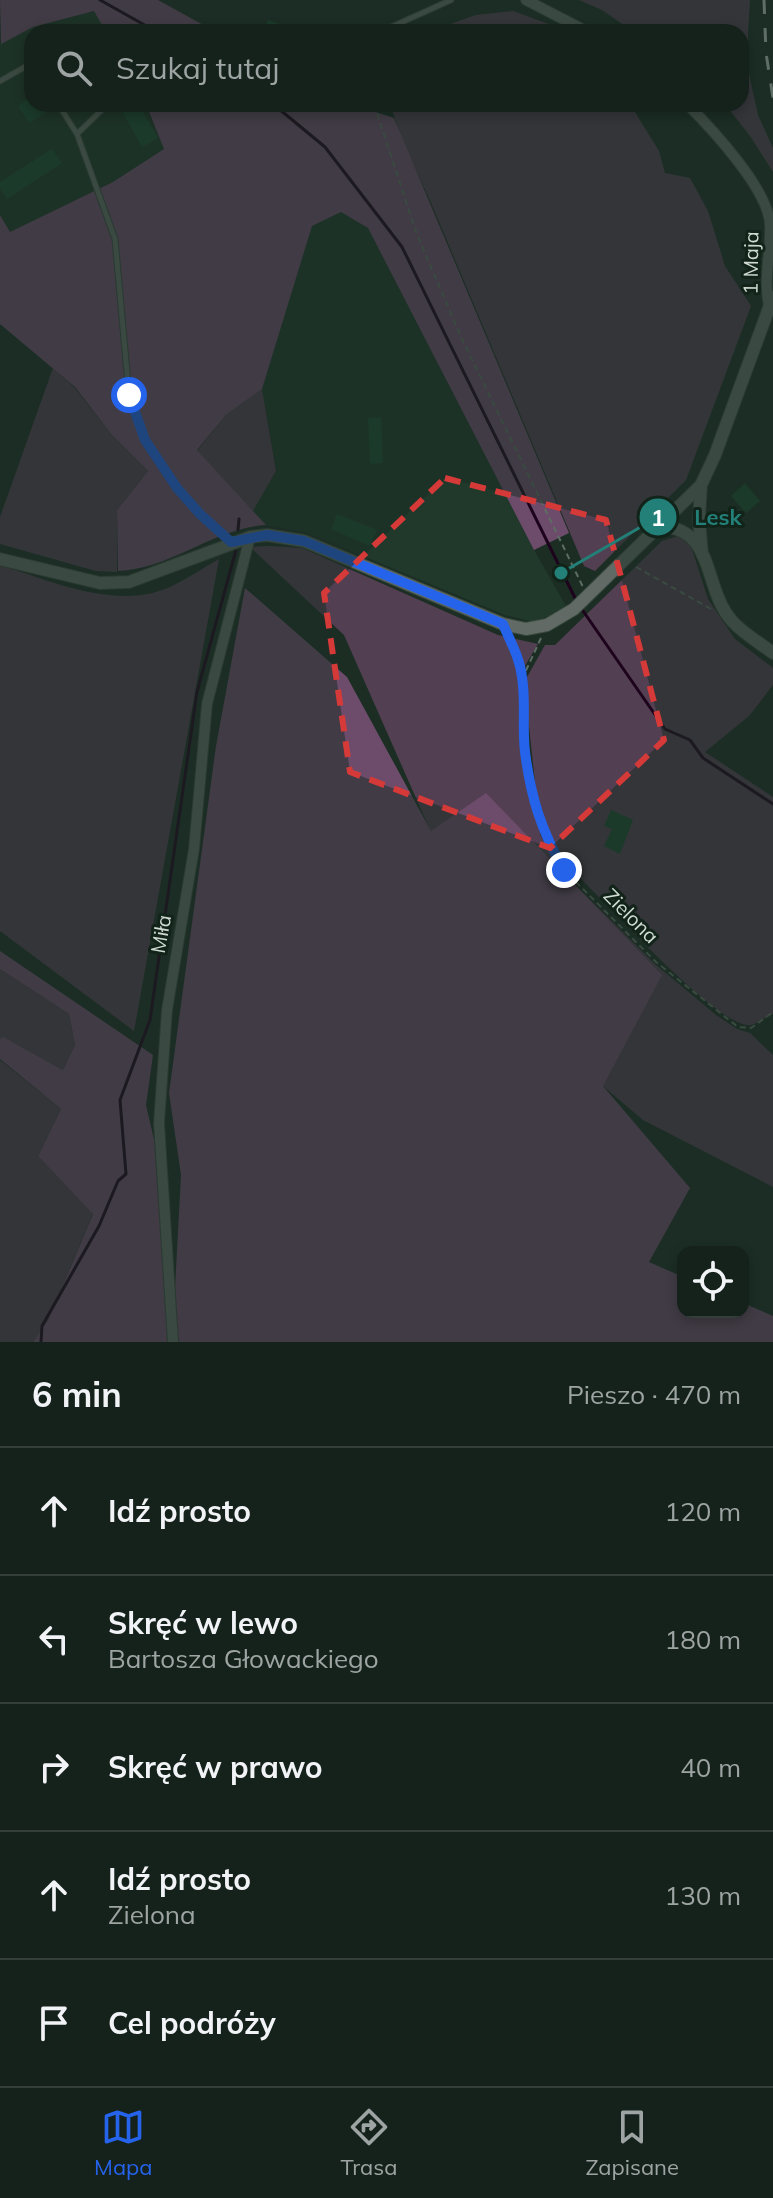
<!DOCTYPE html>
<html lang="pl">
<head>
<meta charset="utf-8">
<style>
  :root { --surface:#15221b; --page:#222f28; --text:#f1f3f6; --muted:#9da4a3; --line:#343f3a; --accent:#2563eb }
  body { margin:0; font-family:Mulish,sans-serif; background:var(--page); color:var(--text) }
  .controls { position:absolute; right:24px; bottom:24px; display:grid; overflow:hidden; border-radius:16px; box-shadow:0 4px 12px #0003 }
  .controls button { width:72px; height:72px; display:grid; place-items:center; padding:0; border:0; border-bottom:2px solid var(--line); background:var(--surface); color:var(--text); font:40px sans-serif }
  .stop { position:absolute; width:24px; height:24px; margin:-18px; border:6px solid #2563eb; border-radius:50%; background:#fff }
  .stop.end { background:#2563eb; border-color:#fff; box-shadow:0 2px 8px #0008 }
  .list { margin:0; padding:0; list-style:none }
  h2 { display:flex; justify-content:space-between; align-items:center; height:104px; margin:0; padding:0 32px; font-size:34px }
  h2 small { font-size:26px; font-weight:400; color:var(--muted) }
  .list li { display:grid; grid-template-columns:52px 1fr auto; gap:24px; align-items:center; box-sizing:border-box; height:128px; padding:0 32px; border-top:2px solid var(--line) }
  .list b { display:block; font-size:30px; white-space:nowrap }
  .list p { margin:0; font-size:26px; white-space:nowrap; color:var(--muted) }
  .list em { font-size:26px; font-style:normal; color:var(--muted) }
  .icon { flex:none; width:44px; height:44px; fill:none; stroke:currentColor; stroke-width:2; stroke-linecap:round; stroke-linejoin:round }
  .map { position:relative; flex:none; width:773px; height:1342px; overflow:hidden }
  .search { position:absolute; background:var(--surface); box-shadow:0 4px 12px #0003; left:24px; right:24px; top:24px; height:88px; display:flex; align-items:center; gap:20px; box-sizing:border-box; padding:0 28px; border-radius:24px; color:var(--muted); font-size:30px }
  .sheet { height:744px; background:var(--surface) }
  nav { display:flex; justify-content:space-around; align-items:center; box-sizing:border-box; height:112px; border-top:2px solid var(--line); background:var(--surface); font-size:22px; color:var(--muted) }
  nav a { display:grid; justify-items:center; gap:4px }
  nav .on { color:var(--accent) }
  .map>svg:first-child { display:block }
</style>
</head>
<body>
<div class="map">
<svg width="773" height="1342" viewBox="0 0 773 1342">
  <rect width="100%" height="100%" fill="#1c2e24"/>
  <path fill="#21392b" d="M95,11L106,32H32V104H145L164,149L113,182L10,232L0,215V43L33,27Z
    M341,212L368,228L534,550L566,606L549,616L534,622L505,615L305,532L266,525L253,511L277,471L262,389L312,226Z"/>
  <path fill="#533f52" d="M579,0H750L748,33L749,74L758,115L773,148V172L750,136L725,104H741V32H634L602,10Z
    M513,11L571,32H428L476,15Z
    M390,104H630L659,151L665,173L690,178L708,211L725,266L751,306L686,480L595,571L584,566L429,198L405,147Z
    M53,368L74,387L111,434L148,471L117,510V572L96,571L0,544V517Z
    M262,389L276,471L253,511L197,451L226,415Z
    M678,536L690,543L708,599L735,639L773,668V685L749,716L705,752L773,797V1014C767,1017 758,1023 751,1025C727,1030 644,944 627,925L629,922L604,902L570,868L549,833L536,791L528,717L527,677L545,645H555L662,541Z
    M270,546L302,548L498,635L538,644L519,676L522,752L529,793L541,836L562,872L655,964L716,1015L737,1029L750,1033L773,1055V1187L643,1120L603,1086L431,832L344,635L250,547Z
    M219,559L134,1031L0,931V565C52,581 116,611 170,587C187,579 203,568 219,559Z
    M0,969L69,1014L75,1045L63,1070L4,1038L0,1039Z
    M0,1060L61,1109L38,1156L93,1213L48,1320L33,1342H0Z"/>
  <path fill="#6d4c6b" d="M0,0H158L216,32H106L94,11L33,27L1,44Z
    M146,104H351L394,118L569,533L534,550L368,228L341,212L312,226L262,389L226,415L197,450L266,525C214,528 171,569 118,571L117,510L148,471L111,434L75,387L0,324V215L10,232L113,182L164,149Z
    M245,588L347,677L431,831L486,793L662,975L603,1086L690,1188L649,1262L683,1277V1312H743V1303L773,1316V1342H33L48,1320L93,1214L38,1156L61,1109L0,1059V1039L3,1037L63,1070L75,1045L69,1014L0,969V951L153,1055L146,1105L166,1191L164,1288H175L181,1175L169,1093L216,746Z"/>
  <g fill="none" stroke-linecap="round" stroke-linejoin="round">
    <path stroke="#1d031c" stroke-width="3" d="M100,0L157,32
      M273,104L325,147L402,247L577,602
      M238,530L239,519
      M581,608L665,729L690,740L703,758L773,804
      M41,1342L42,1326L99,1226L118,1181L126,1174L120,1100L150,1020L197,692L236,550"/>
  </g>
  <path fill="#1b4932" d="M268,20L277,23L296,32H263Z
    M32,96V104H43L48,111L29,123L18,106Z
    M118,104H138L158,138L142,147Z
    M52,149L62,163L7,199L0,188V182Z
    M381,417L383,463L370,464L368,418Z
    M745,483L760,501L746,513L731,496Z
    M337,514L377,530L370,546L331,529Z
    M611,810L633,820L620,854L604,846L612,829L604,826Z"/>
  <g fill="none" stroke-linecap="round" stroke-linejoin="round">
    <defs>
      <path id="service" d="M380,32L451,0
        M0,81L32,63
        M58,104L77,134
        M108,104L77,134L115,239L129,395L145,440L177,488L200,514L231,542"/>
      <path id="minor" d="M526,0L588,32
        M687,104C712,129 769,190 770,225C771,253 763,278 769,306
        M173,1342L159,1123L167,1010L194,849L207,704L250,537"/>
      <path id="tertiary" d="M660,526C717,529 702,589 733,622C744,634 760,643 773,653
        M702,554L699,519L701,485L715,455L773,297
        M0,559L100,583L129,582L250,537L267,535L304,541L503,624L526,629L547,625L574,609L701,485"/>
    </defs>
    <use href="#service" stroke="#394a40" stroke-width="7"/>
    <use href="#minor" stroke="#394a40" stroke-width="12"/>
    <use href="#tertiary" stroke="#394a40" stroke-width="14"/>
    <path stroke="#5e6d64" stroke-width="2" stroke-dasharray="6 4" stroke-linecap="butt" d="M374,104L416,232L462,339L583,587
      M636,567L711,609
      M508,637L522,676
      M541,638L523,677V719L532,792L544,835L564,870L656,962L738,1027L751,1028L773,1012"/>
    <use href="#service" stroke="#616a64" stroke-width="5"/>
    <use href="#minor" stroke="#616a64" stroke-width="10"/>
    <use href="#tertiary" stroke="#616a64" stroke-width="12"/>
    <path stroke="#b1bdb5" stroke-width="3" stroke-dasharray="14 14" stroke-linecap="butt" d="M764,0L766,53L773,98"/>
  </g>
  <g fill="none" stroke-linecap="round" stroke-linejoin="round">
    <path stroke="#2563eb" stroke-width="10" d="M129,395L145,440L177,488L200,514L231,542L267,535L304,541L503,624C510,641 520,658 522,677C526,701 522,727 525,752C531,798 541,830 564,870"/>
  </g>
  <path d="M0 0H773V1342H0ZM445,478L606,520L664,740L550,848L350,772L324,593Z" fill="#1c2e24" fill-opacity=".55" fill-rule="evenodd"/>
  <path fill="none" stroke="#d53a39" stroke-width="6" stroke-dasharray="16 10" stroke-linejoin="round" d="M445,478L606,520L664,740L550,848L350,772L324,593Z"/>
  <g text-anchor="middle" stroke-width="6" stroke-linejoin="round" paint-order="stroke">
    <g font-size="20" fill="#d0dbd4" stroke="#12241a">
      <text transform="translate(751 263) rotate(-89)" y="7">1 Maja</text>
      <text transform="translate(631 916) rotate(45)" y="7">Zielona</text>
      <text transform="translate(161 934) rotate(-80)" y="7">Miła</text>
    </g>
  </g>
  <path fill="none" stroke="#228078" stroke-width="3" d="M561 573L658 517"/>
  <g fill="#228078" stroke="#12241a" stroke-width="3">
    <circle cx="561" cy="573" r="8"/>
    <circle cx="658" cy="517" r="20"/>
  </g>
  <g font-size="24" text-anchor="middle" font-weight="bold" fill="#fff">
    <text x="658" y="526">1</text>
  </g>
  <g font-size="22" text-anchor="middle" font-weight="bold" fill="#228078" stroke="#12241a" stroke-width="6" stroke-linejoin="round" paint-order="stroke">
    <text x="718" y="525">Lesk</text>
  </g>
</svg>
<div class="controls">
<button><svg class="icon" aria-label="locate" viewBox="0 0 24 24"><circle cx="12" cy="12" r="6"/><path d="M12 2v4M12 18v4M2 12h4M18 12h4"/></svg></button>
</div>
<div class="stop" style="left:129px;top:395px"></div>
<div class="stop end" style="left:564px;top:870px"></div>
<div class="search"><svg class="icon" aria-label="search" viewBox="0 0 24 24"><circle cx="10" cy="10" r="6"/><path d="M15 15l6 6"/></svg>Szukaj tutaj</div>
</div>
<section class="sheet">
<h2>6 min<small>Pieszo · 470 m</small></h2>
<ul class="list">
<li><svg class="icon" aria-label="ahead" viewBox="0 0 24 24"><path d="M12 20V5M6 11l6-6 6 6"/></svg><div><b>Idź prosto</b></div><em>120 m</em></li>
<li><svg class="icon" aria-label="left" viewBox="0 0 24 24"><path d="M17 20v-9H6M10 6l-5 5 5 5"/></svg><div><b>Skręć w lewo</b><p>Bartosza Głowackiego</p></div><em>180 m</em></li>
<li><svg class="icon" aria-label="right" viewBox="0 0 24 24"><path d="M7 20v-9h11M14 6l5 5-5 5"/></svg><div><b>Skręć w prawo</b></div><em>40 m</em></li>
<li><svg class="icon" aria-label="ahead" viewBox="0 0 24 24"><path d="M12 20V5M6 11l6-6 6 6"/></svg><div><b>Idź prosto</b><p>Zielona</p></div><em>130 m</em></li>
<li><svg class="icon" aria-label="arrive" viewBox="0 0 24 24"><path d="M6 21V4h12l-3 4 3 4H6"/></svg><div><b>Cel podróży</b></div></li>
</ul>
</section>
<nav>
<a class="on"><svg class="icon" aria-label="map" viewBox="0 0 24 24"><path d="M3 6l6-2 6 2 6-2v14l-6 2-6-2-6 2zM9 4v14M15 6v14"/></svg>Mapa</a>
<a><svg class="icon" aria-label="directions" viewBox="0 0 24 24"><path d="M12 3l9 9-9 9-9-9zM9 14v-3h6M13 9l2 2-2 2"/></svg>Trasa</a>
<a><svg class="icon" aria-label="saved" viewBox="0 0 24 24"><path d="M7 4h10v16l-5-4-5 4z"/></svg>Zapisane</a>
</nav>
</body>
</html>
